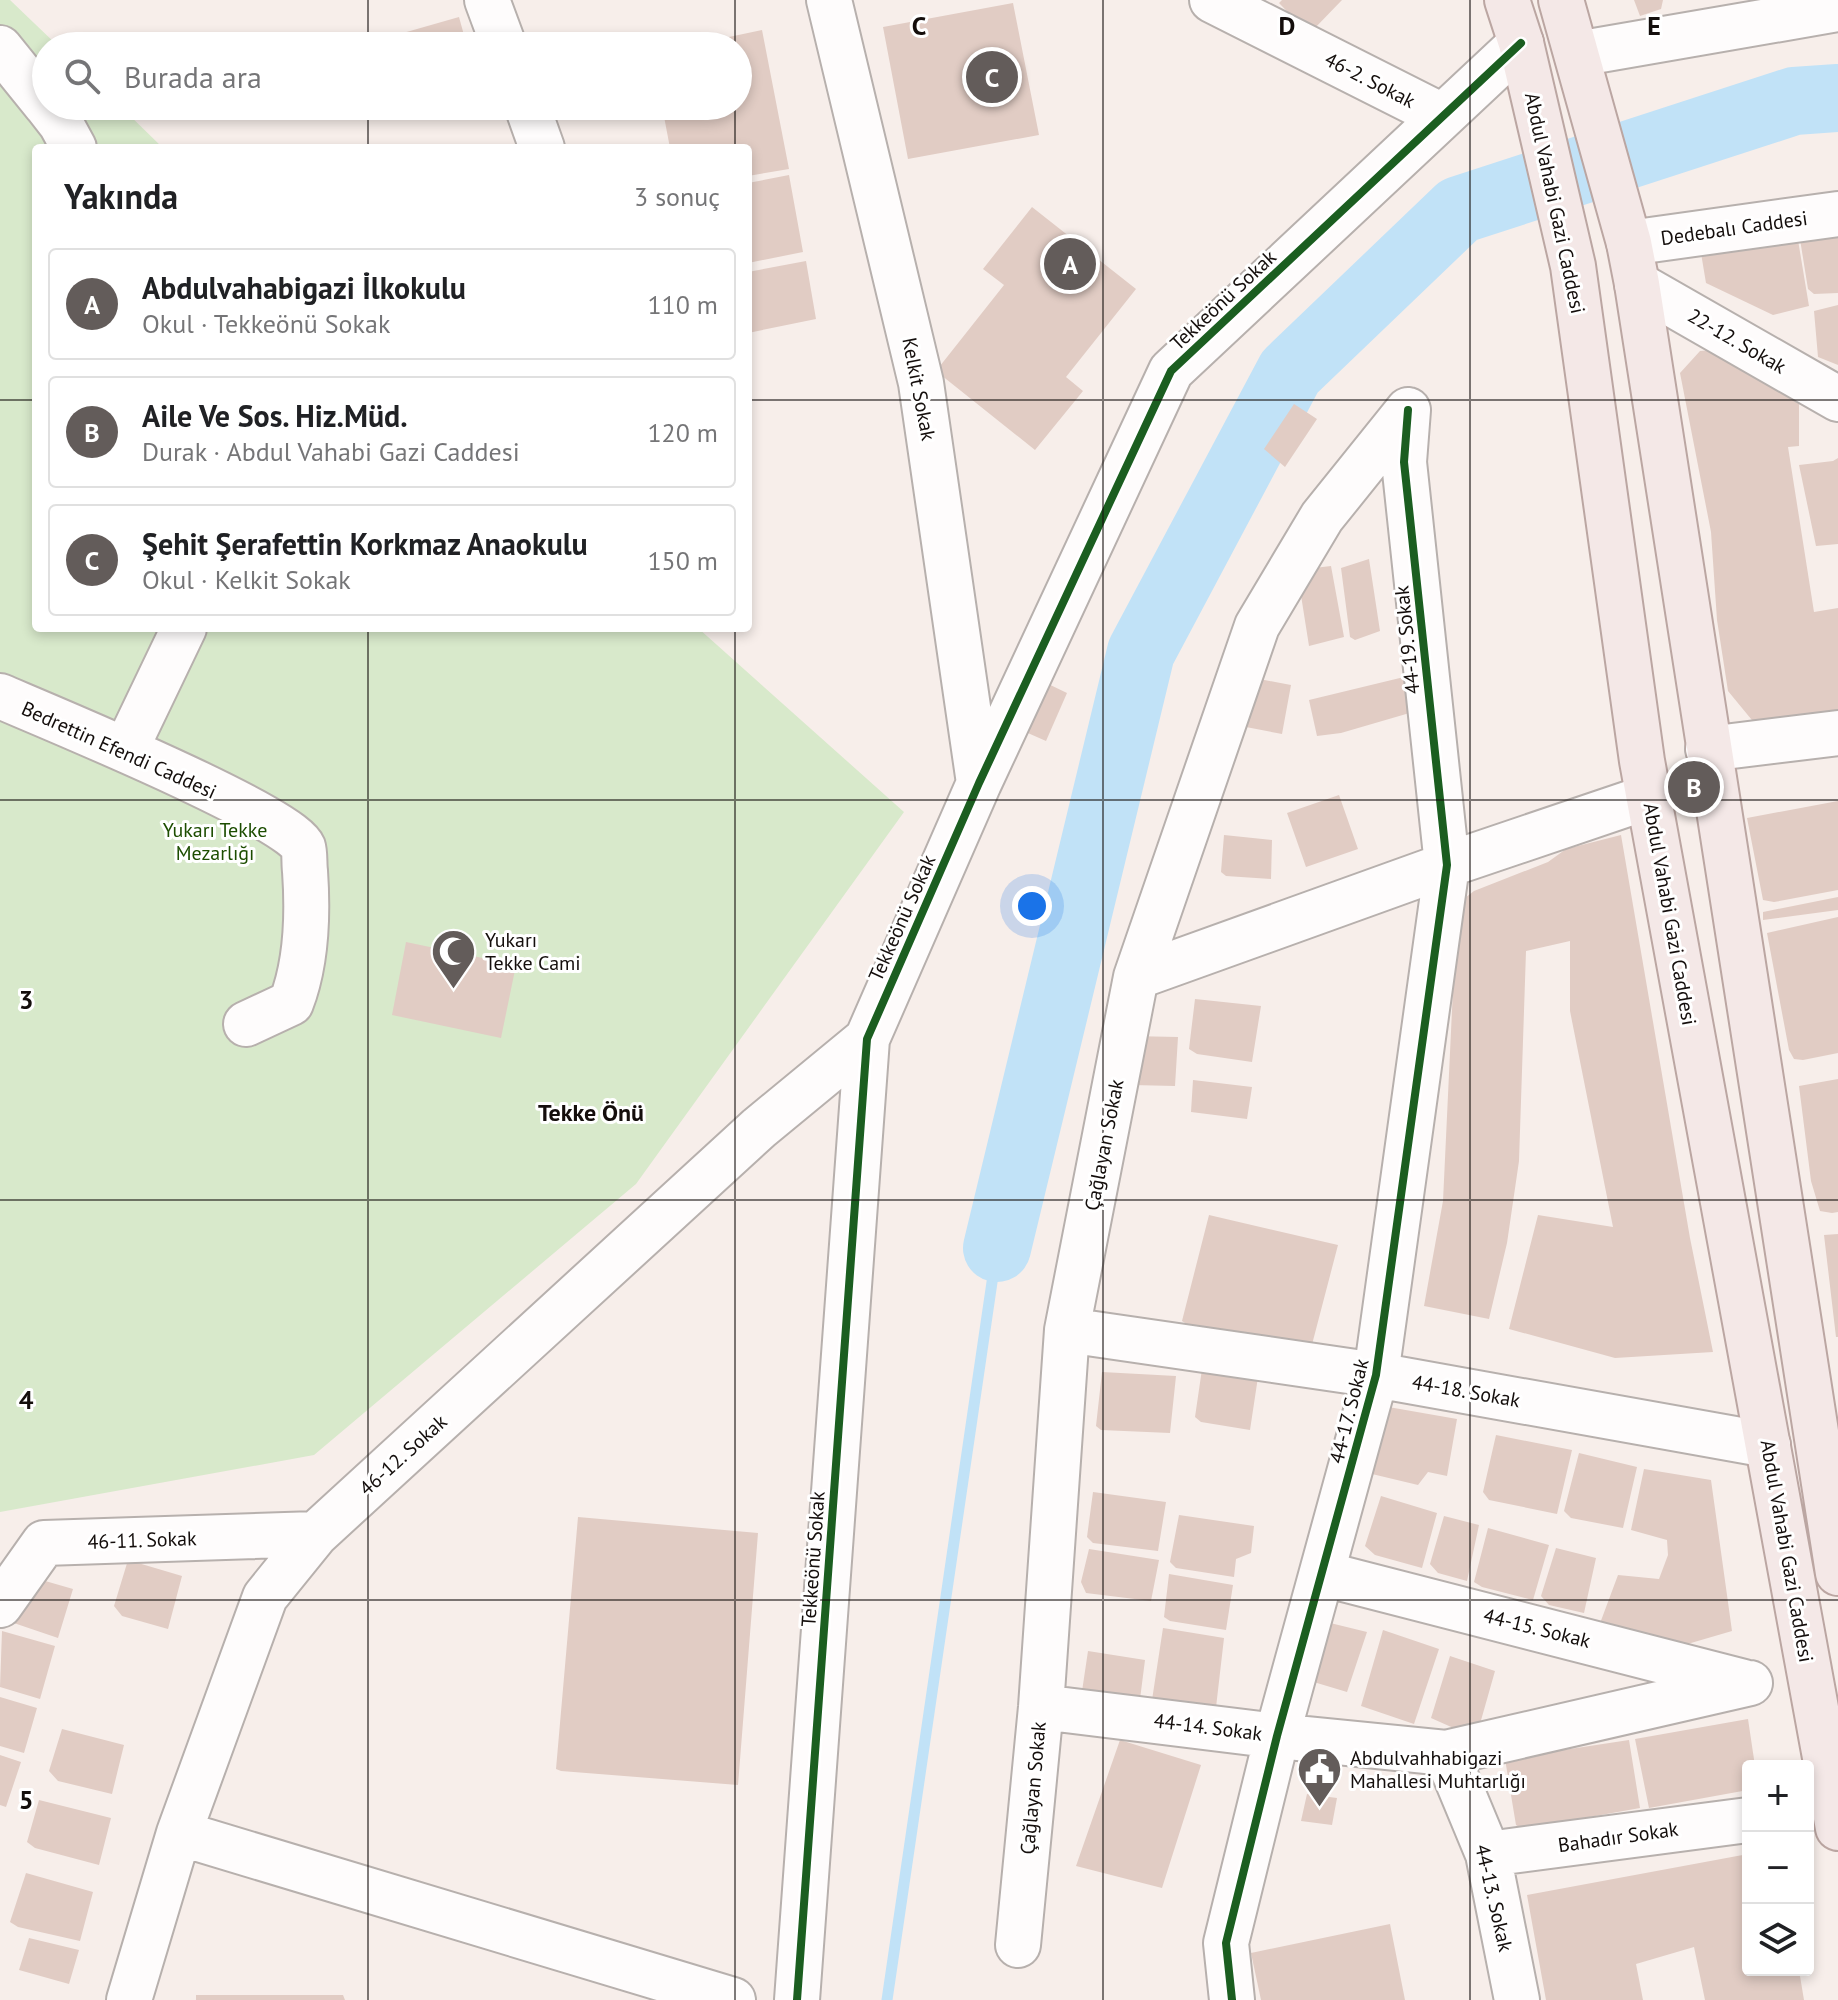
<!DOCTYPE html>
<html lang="tr">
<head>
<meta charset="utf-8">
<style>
  :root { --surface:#fff; --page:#f2f2f2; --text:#202124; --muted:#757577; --line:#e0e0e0; --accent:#635c5a }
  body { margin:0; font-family:"PT Sans",sans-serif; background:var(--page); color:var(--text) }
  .controls { position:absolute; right:24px; bottom:24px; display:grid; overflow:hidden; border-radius:8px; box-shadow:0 4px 12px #0003 }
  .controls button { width:72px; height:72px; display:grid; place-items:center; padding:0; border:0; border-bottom:2px solid var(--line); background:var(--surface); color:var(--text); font:40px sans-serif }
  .you { position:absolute; left:1032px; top:906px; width:28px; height:28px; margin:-20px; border:6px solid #fff; border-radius:50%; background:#1a73e8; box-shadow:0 0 0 12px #1a73e833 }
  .badge { display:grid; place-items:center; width:52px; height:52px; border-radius:50%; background:var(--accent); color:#fff; font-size:26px; font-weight:700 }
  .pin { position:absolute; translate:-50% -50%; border:4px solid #fff; box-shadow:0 2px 8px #0006 }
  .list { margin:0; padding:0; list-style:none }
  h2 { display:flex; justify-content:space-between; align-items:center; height:104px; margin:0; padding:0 32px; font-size:34px }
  h2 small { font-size:26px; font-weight:400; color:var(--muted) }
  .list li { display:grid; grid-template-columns:52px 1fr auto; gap:24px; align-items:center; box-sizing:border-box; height:112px; margin:0 16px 16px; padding:0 16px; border:2px solid var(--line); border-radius:8px }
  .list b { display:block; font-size:30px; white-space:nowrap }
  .list p { margin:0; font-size:26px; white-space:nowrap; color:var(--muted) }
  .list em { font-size:26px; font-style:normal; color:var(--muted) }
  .icon { flex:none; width:44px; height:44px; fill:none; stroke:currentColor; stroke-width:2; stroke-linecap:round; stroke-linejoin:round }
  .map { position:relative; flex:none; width:1838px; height:2000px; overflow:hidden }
  .search { position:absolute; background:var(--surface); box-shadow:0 4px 12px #0003; left:32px; top:32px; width:720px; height:88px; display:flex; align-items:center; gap:20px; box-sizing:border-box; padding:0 28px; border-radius:44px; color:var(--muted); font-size:30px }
  .panel { position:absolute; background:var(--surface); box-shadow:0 4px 12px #0003; left:32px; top:144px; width:720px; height:488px; border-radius:8px }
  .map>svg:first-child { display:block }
</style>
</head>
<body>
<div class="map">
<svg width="1838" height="2000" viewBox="0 0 1838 2000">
  <rect width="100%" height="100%" fill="#f7eeea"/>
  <path fill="#d8e9cb" d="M0,0H10L58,46H46V106H120L163,148H36V628H698L904,812L636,1184L314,1455L0,1512Z"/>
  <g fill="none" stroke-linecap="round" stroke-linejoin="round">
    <path stroke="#c1e2f7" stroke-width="11" d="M887,2000L997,1248"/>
    <path stroke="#c1e2f7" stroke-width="68" d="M997,1248L1141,652L1290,372L1459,210L1794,101L1838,98"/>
  </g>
  <path fill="#e1ccc4" d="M1282,0H1342L1313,30L1304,29L1279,3Z
    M1634,0H1663L1661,9L1640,16Z
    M1013,3L1039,135L908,159L883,27Z
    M459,17L467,46H392L389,37Z
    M762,30L789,169L748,176V148H670L662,106H738V46L691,45Z
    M262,36L282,46H257Z
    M789,175L803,252L748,263V183Z
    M1032,207L1136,289L1066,377L1083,391L1035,450L936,371L1004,285L983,269Z
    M1838,226V293L1814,294L1808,289L1799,233Z
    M1797,234L1809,306L1773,315L1706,283L1701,253Z
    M806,261L816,319L748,333V272Z
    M1838,305V365L1818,357L1814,311Z
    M1713,350L1799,404V446L1788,447L1814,612L1838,608V710L1756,725L1728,691L1717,620L1711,532L1680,373L1700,351Z
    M1294,404L1317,419L1285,467L1264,449Z
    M1838,458V544L1816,546L1799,465L1833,461Z
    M1369,559L1380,631L1355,640L1350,637L1341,568Z
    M1331,566L1344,637L1309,646L1297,570Z
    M1249,677L1291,685L1282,734L1246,727L1239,722Z
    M1404,677L1413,712L1341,733L1317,736L1309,700Z
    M1040,680L1067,693L1046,741L1021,730Z
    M1339,795L1358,849L1306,867L1287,813Z
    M1838,801V890L1774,902L1763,900L1747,818Z
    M1224,835L1272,840L1271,879L1226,876L1221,872Z
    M1621,835L1690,1238L1713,1352L1615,1358L1509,1329L1538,1215L1613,1227L1570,1011V941L1526,951L1519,1161L1507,1243L1489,1319L1424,1306L1443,1201L1457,904L1474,891L1548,862L1566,849Z
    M1838,897V910L1763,920V912Z
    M1838,917V1053L1803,1060L1794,1059L1789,1050L1767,933Z
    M406,942L516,965L501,1038L392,1015Z
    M1195,999L1261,1006L1252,1062L1197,1054L1189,1049Z
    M1131,1036L1178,1037L1175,1086L1132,1085Z
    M1838,1079V1212L1832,1213L1820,1211L1811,1181L1799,1086Z
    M1193,1080L1252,1087L1247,1119L1191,1112Z
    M1209,1215L1338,1245L1309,1356L1191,1327L1182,1321Z
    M1838,1234V1337H1836L1824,1235Z
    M1202,1369L1258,1377L1250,1430L1201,1422L1195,1417Z
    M1102,1372L1176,1376L1170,1433L1101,1430L1096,1426Z
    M1377,1405L1457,1419L1447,1476L1428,1472L1418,1485L1372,1474L1364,1467Z
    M1496,1435L1572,1450L1557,1514L1489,1500L1483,1492Z
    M1579,1453L1637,1467L1623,1528L1571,1518L1564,1511Z
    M1644,1469L1711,1480L1732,1631L1667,1650L1599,1626L1618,1575L1659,1579L1668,1555L1667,1540L1631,1530Z
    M1093,1492L1166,1502L1158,1551L1093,1543L1087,1537Z
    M1381,1496L1437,1513L1422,1568L1375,1555L1365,1546Z
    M1179,1515L1254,1526L1251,1553L1236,1559L1234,1577L1176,1568L1170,1562Z
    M1444,1516L1479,1525L1467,1581L1438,1573L1430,1564Z
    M578,1517L758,1533L738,1785L561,1771L556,1769Z
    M1488,1528L1549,1545L1533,1600L1482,1587L1474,1582Z
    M1556,1548L1596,1558L1584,1613L1549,1605L1541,1596Z
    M1089,1549L1159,1560L1151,1601L1086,1593L1081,1582Z
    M128,1560L182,1576L168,1629L122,1616L114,1606Z
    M21,1574L73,1589L58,1638L5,1620Z
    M1169,1574L1233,1585L1226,1630L1170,1621L1164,1617Z
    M1318,1620L1367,1632L1347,1692L1307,1680Z
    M1163,1628L1224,1638L1215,1716L1152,1700Z
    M1383,1630L1439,1649L1414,1724L1361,1706Z
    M2,1631L55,1646L40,1699L0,1687Z
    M1088,1651L1145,1660L1139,1707L1081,1698Z
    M1450,1656L1495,1671L1476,1738L1431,1718Z
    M0,1697L37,1708L24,1753L0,1746Z
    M1748,1719L1755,1766H1748V1790L1649,1808L1635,1739Z
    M62,1729L124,1745L112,1794L58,1781L49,1771Z
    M1120,1740L1201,1765L1162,1888L1076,1866Z
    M1629,1740L1640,1808L1522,1829L1516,1825L1505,1759Z
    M0,1755L21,1762L6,1807L0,1805Z
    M1307,1794L1337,1798L1332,1825L1301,1821Z
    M39,1800L111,1818L99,1865L35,1848L27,1842Z
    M1748,1854V1970H1799L1804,2000H1705L1694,1947L1636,1964L1643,2000H1546L1527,1895Z
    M26,1873L93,1892L80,1941L18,1927L10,1922Z
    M1390,1924L1405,2000H1261L1251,1953Z
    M29,1938L79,1950L69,1984L19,1970Z
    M196,1995H343L345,2000H196Z"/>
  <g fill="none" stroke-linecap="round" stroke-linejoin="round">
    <defs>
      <path id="minor" d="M487,0L504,46
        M829,0L921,383L979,783
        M1212,0L1442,116
        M0,48L46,105
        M1577,54L1838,9
        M47,106L61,124L74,148
        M527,106L542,148
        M1629,243L1838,214
        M1637,284L1838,399
        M0,696C44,715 290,816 303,847C305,853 304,864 305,871C308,914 307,962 291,1003L246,1024
        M126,749L184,628
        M1708,749L1838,733
        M1136,977L1447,865L1648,797
        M1067,1330L1376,1375L1768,1445
        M1324,1574L1744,1682
        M0,1605L44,1543L316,1534
        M1041,1707L1277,1736L1446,1753L1750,1683
        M1446,1753L1488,1854L1517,2000
        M179,1833L733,2000
        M1488,1854L1748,1820
        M1018,1945L1041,1707L1067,1330L1136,977L1257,626L1322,517L1408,410
        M129,2000L179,1833L265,1597L316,1534L759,1128L867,1039
        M797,2000L867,1039L979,783L1171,371L1521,43
        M1232,2000L1226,1943L1277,1736L1376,1375L1447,865L1404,462L1408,410"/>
      <path id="major" d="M1507,0L1521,43L1573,266L1642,761L1838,1828
        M1561,0L1629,243L1637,284L1838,1573"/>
    </defs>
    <use href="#minor" stroke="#b7b0ad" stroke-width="48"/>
    <use href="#major" stroke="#bba6a2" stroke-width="48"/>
    <use href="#minor" stroke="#fefcfc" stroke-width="44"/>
    <use href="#major" stroke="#f4e8e7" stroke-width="44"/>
    <defs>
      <path id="cycleway" d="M797,2000L867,1039L979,783L1171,371L1521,43
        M1232,2000L1226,1943L1277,1736L1376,1375L1447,865L1404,462L1408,410"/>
    </defs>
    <use href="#cycleway" stroke="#fff" stroke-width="13"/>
    <use href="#cycleway" stroke="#1b5e20" stroke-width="8"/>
  </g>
  <path fill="none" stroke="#140e0c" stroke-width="2" stroke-opacity="0.55" d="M368,0V46M735,0V46M1103,0V2000M1470,0V2000M368,106V148M735,106V148M0,400H36M748,400H1838M368,628V2000M735,628V2000M0,800H1838M0,1200H1838M0,1600H1838"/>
  <defs>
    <symbol id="mosque-pin" viewBox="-11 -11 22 30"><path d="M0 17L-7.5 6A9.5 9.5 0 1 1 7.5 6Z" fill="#635c5a" stroke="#fff"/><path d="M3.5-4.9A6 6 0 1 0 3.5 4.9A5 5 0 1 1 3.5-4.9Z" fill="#fff"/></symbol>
    <symbol id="civic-pin" viewBox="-11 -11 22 30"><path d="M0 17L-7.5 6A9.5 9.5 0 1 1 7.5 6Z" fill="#635c5a" stroke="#fff"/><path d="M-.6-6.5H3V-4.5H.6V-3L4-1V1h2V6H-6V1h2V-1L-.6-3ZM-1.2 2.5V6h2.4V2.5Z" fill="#fff"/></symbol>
  </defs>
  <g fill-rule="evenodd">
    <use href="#mosque-pin" x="428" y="926" width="51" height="69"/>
    <use href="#civic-pin" x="1294" y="1744" width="51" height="69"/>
  </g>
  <g text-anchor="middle" stroke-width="6" stroke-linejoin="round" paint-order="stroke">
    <g font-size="20" fill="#140e0c" stroke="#fff">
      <text transform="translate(1370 80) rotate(27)" y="7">46-2. Sokak</text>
      <text transform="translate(1555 203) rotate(78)" y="7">Abdul Vahabi Gazi Caddesi</text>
      <text transform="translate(1734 228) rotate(-8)" y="7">Dedebalı Caddesi</text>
      <text transform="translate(1223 300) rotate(-43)" y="7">Tekkeönü Sokak</text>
      <text transform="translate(1737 341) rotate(30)" y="7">22-12. Sokak</text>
      <text transform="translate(919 389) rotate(79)" y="7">Kelkit Sokak</text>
      <text transform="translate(1407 640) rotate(-96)" y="7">44-19. Sokak</text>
      <text transform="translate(119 750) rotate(24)" y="7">Bedrettin Efendi Caddesi</text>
      <text transform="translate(1670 914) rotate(80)" y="7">Abdul Vahabi Gazi Caddesi</text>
      <text transform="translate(902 918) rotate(-66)" y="7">Tekkeönü Sokak</text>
      <text transform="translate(1104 1145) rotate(-79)" y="7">Çağlayan Sokak</text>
      <text transform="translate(1466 1391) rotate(10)" y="7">44-18. Sokak</text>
      <text transform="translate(1349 1411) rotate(-76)" y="7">44-17. Sokak</text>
      <text transform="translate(403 1455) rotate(-42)" y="7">46-12. Sokak</text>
      <text transform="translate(142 1540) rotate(-2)" y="7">46-11. Sokak</text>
      <text transform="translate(1787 1551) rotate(80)" y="7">Abdul Vahabi Gazi Caddesi</text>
      <text transform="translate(813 1559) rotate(-86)" y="7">Tekkeönü Sokak</text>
      <text transform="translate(1537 1628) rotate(14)" y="7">44-15. Sokak</text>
      <text transform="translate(1208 1727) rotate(7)" y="7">44-14. Sokak</text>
      <text transform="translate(1033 1788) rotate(-85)" y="7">Çağlayan Sokak</text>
      <text transform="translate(1618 1837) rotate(-8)" y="7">Bahadır Sokak</text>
      <text transform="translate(1494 1898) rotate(77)" y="7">44-13. Sokak</text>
    </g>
    <g font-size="20" fill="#1c4d00" stroke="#fff">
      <text x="215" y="837">Yukarı Tekke<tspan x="215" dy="23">Mezarlığı</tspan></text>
    </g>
    <g font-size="20" fill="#140e0c" stroke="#fff" text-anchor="start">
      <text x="485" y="947">Yukarı<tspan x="485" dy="23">Tekke Cami</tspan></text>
      <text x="1350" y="1765">Abdulvahhabigazi<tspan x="1350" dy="23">Mahallesi Muhtarlığı</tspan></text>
    </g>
    <g font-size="24" font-weight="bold" fill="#140e0c" stroke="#fff">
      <text x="591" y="1121">Tekke Önü</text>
    </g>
  </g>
  <g font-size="26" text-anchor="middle" font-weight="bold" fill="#140e0c" stroke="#fff" stroke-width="6" stroke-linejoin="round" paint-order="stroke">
    <text x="919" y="35">C</text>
    <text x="1287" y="35">D</text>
    <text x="1654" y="35">E</text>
    <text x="26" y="1009">3</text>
    <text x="26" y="1409">4</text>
    <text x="26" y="1809">5</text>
  </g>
</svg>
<div class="controls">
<button>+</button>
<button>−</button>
<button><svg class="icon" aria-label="layers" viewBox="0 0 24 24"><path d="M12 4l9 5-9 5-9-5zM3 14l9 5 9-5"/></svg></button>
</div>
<div class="you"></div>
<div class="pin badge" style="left:1070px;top:264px">A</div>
<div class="pin badge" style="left:1694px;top:787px">B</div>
<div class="pin badge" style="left:992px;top:77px">C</div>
<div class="search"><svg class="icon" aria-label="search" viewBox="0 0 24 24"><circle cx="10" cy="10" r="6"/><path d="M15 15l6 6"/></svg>Burada ara</div>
<section class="panel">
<h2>Yakında<small>3 sonuç</small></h2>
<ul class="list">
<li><span class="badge">A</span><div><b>Abdulvahabigazi İlkokulu</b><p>Okul · Tekkeönü Sokak</p></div><em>110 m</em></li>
<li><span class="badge">B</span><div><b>Aile Ve Sos. Hiz.Müd.</b><p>Durak · Abdul Vahabi Gazi Caddesi</p></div><em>120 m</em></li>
<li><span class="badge">C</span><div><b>Şehit Şerafettin Korkmaz Anaokulu</b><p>Okul · Kelkit Sokak</p></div><em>150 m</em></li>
</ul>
</section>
</div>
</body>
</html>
